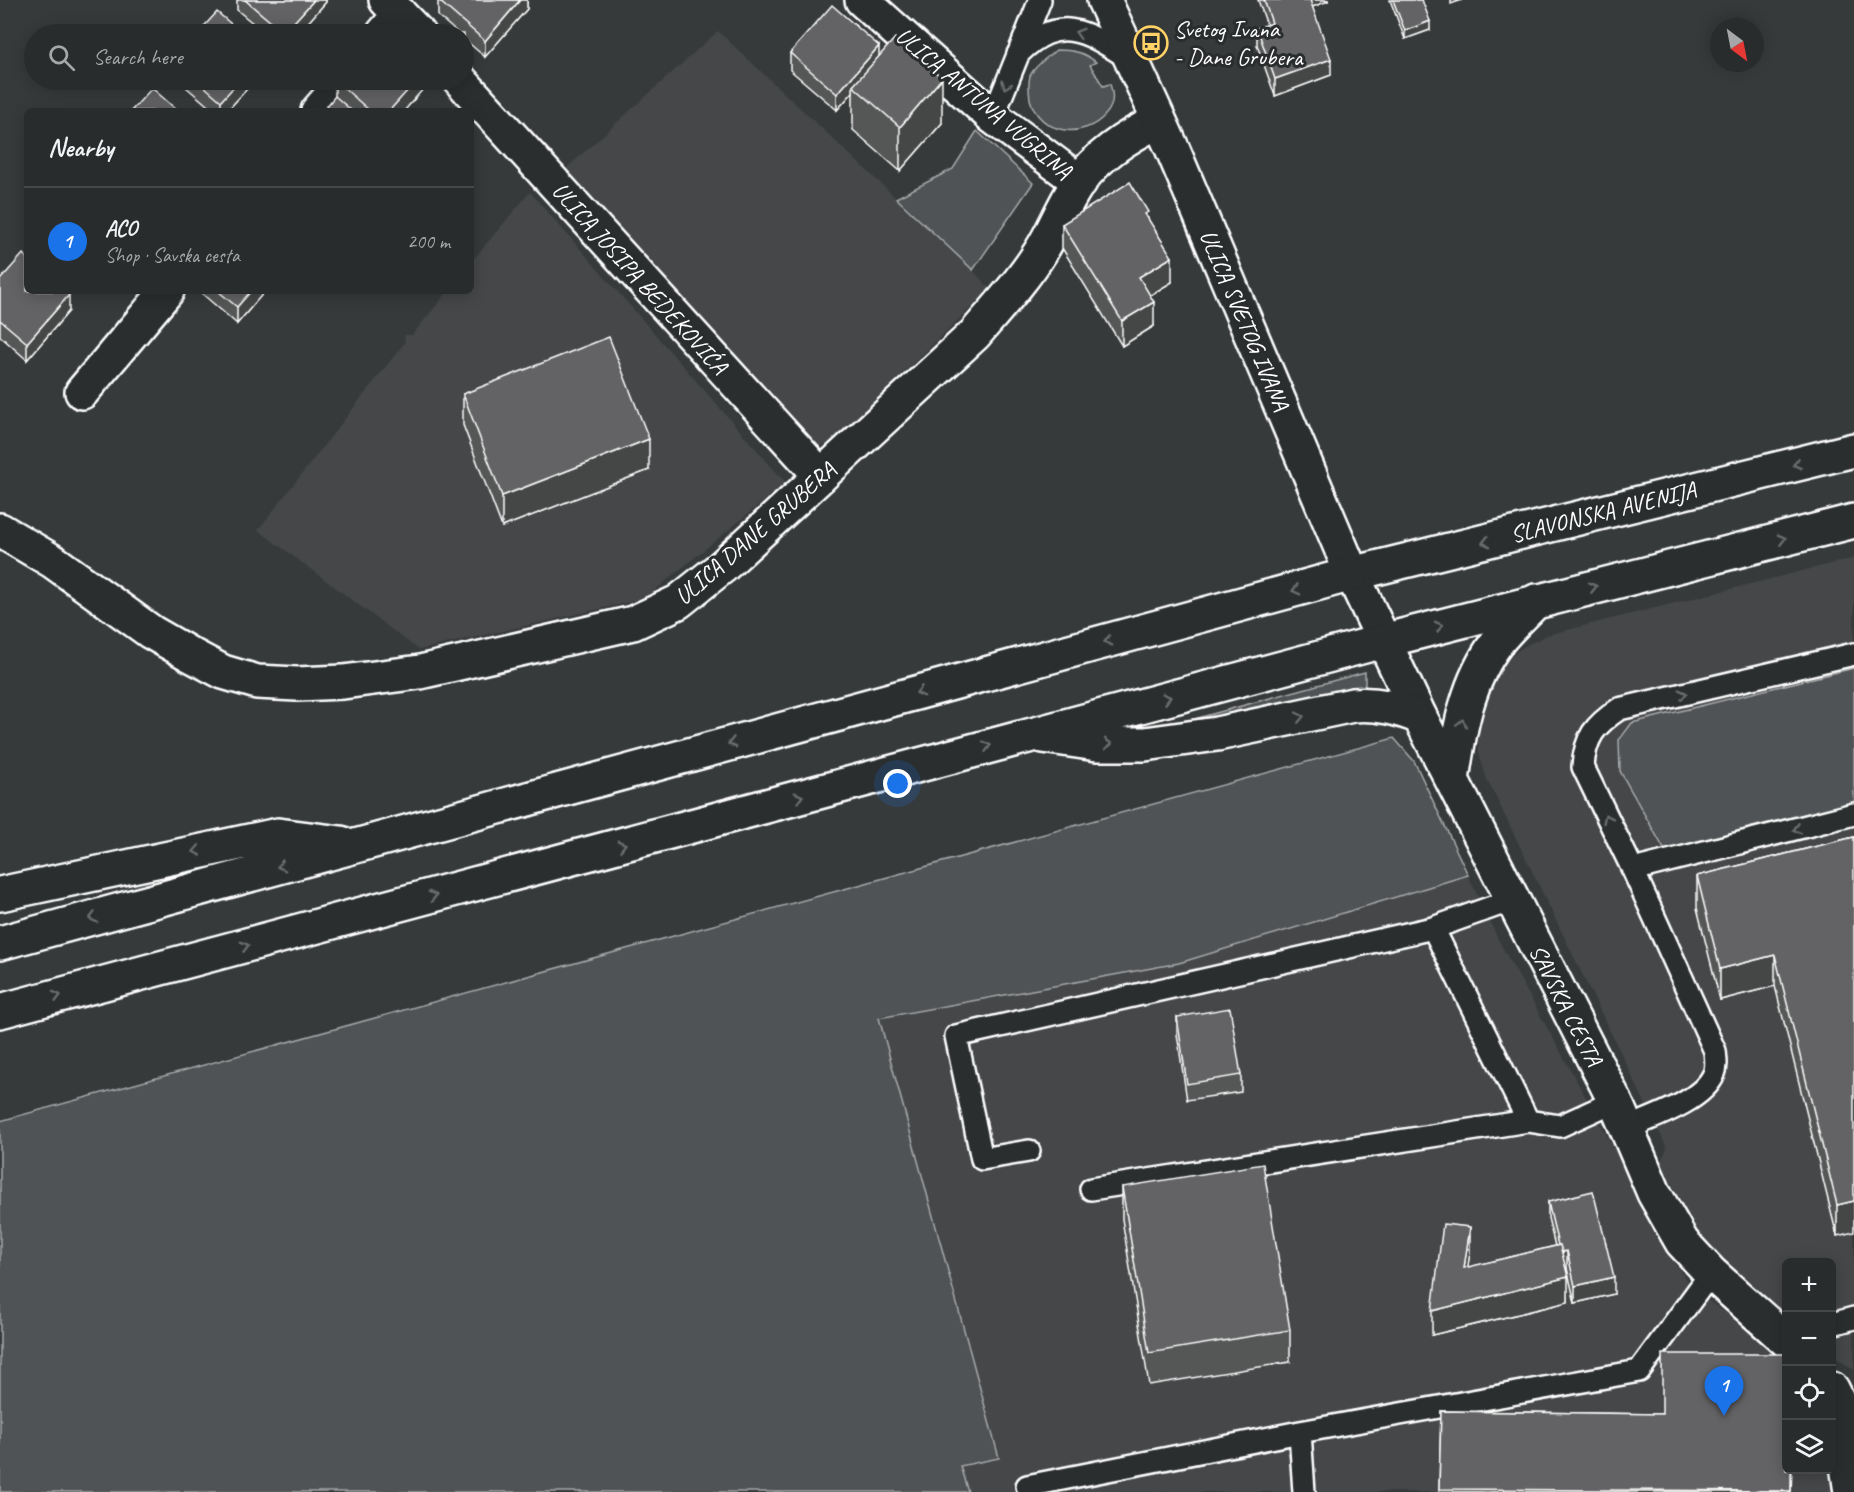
<!DOCTYPE html>
<html lang="en">
<head>
<meta charset="utf-8">
<style>
  :root { --surface:#292c2c; --page:#353838; --text:#f1f3f6; --muted:#a5a7a9; --line:#454848; --accent:#1a73e8 }
  body { margin:0; font-family:Caveat,sans-serif; background:var(--page); color:var(--text) }
  .controls { position:absolute; right:18px; bottom:18px; display:grid; overflow:hidden; border-radius:9px; box-shadow:0 3px 15px #0003 }
  .controls button { width:54px; height:54px; display:grid; place-items:center; padding:0; border:0; border-bottom:2px solid var(--line); background:var(--surface); color:var(--text); font:30px sans-serif }
  .compass { position:absolute; left:1710px; top:18px; width:54px; height:54px; border-radius:50%; background:var(--surface); box-shadow:0 3px 15px #0003; rotate:148deg }
  .you { position:absolute; left:898px; top:784px; width:21px; height:21px; margin:-15px; border:4px solid #fff; border-radius:50%; background:#1a73e8; box-shadow:0 0 0 9px #1a73e833 }
  .badge { display:grid; place-items:center; width:39px; height:39px; border-radius:50%; background:var(--accent); color:#fff; font-size:20px; font-weight:700 }
  .pin { position:absolute; translate:-50% -50px; filter:drop-shadow(0 2px 3px #0008) }
  .pin::after { content:''; position:absolute; top:32px; width:21px; height:18px; background:inherit; clip-path:polygon(0 0,100% 0,50% 100%) }
  .list { margin:0; padding:0; list-style:none }
  h2 { display:flex; justify-content:space-between; align-items:center; height:78px; margin:0; padding:0 24px; font-size:26px }
  h2 small { font-size:20px; font-weight:400; color:var(--muted) }
  .list li { display:grid; grid-template-columns:39px 1fr auto; gap:18px; align-items:center; box-sizing:border-box; height:108px; padding:0 24px; border-top:2px solid var(--line) }
  .list b { display:block; font-size:22px; white-space:nowrap }
  .list p { margin:0; font-size:20px; white-space:nowrap; color:var(--muted) }
  .list em { font-size:20px; font-style:normal; color:var(--muted) }
  .icon { flex:none; width:33px; height:33px; fill:none; stroke:currentColor; stroke-width:2; stroke-linecap:round; stroke-linejoin:round }
  .map { position:relative; flex:none; width:1854px; height:1492px; overflow:hidden }
  .search { position:absolute; background:var(--surface); box-shadow:0 3px 15px #0003; left:24px; top:24px; width:450px; height:66px; display:flex; align-items:center; gap:15px; box-sizing:border-box; padding:0 21px; border-radius:33px; color:var(--muted); font-size:22px }
  .panel { position:absolute; background:var(--surface); box-shadow:0 3px 15px #0003; left:24px; top:108px; width:450px; height:186px; border-radius:9px }
  .map>svg:first-child { display:block }
</style>
</head>
<body>
<div class="map">
<svg width="1854" height="1492" viewBox="0 0 1854 1492">
  <rect width="100%" height="100%" fill="#373a3b"/>
  <filter id="ink" filterUnits="userSpaceOnUse"><feTurbulence type="fractalNoise" baseFrequency=".0167" numOctaves="2"/><feDisplacementMap in="SourceGraphic" scale="12" xChannelSelector="R" yChannelSelector="G"/><feConvolveMatrix kernelMatrix="1 2 1 2 8 2 1 2 1" color-interpolation-filters="sRGB"/></filter>
  <g filter="url(#ink)">
    <path fill="#444748" d="M718,31L973,270L990,289L832,442L815,448L560,174Z
      M530,192L786,483L644,599L419,650L258,530L405,342L404,335H412L448,291H471V262Z
      M1854,558V1370L1832,1355V1262H1786V1318L1745,1284L1702,1239L1674,1190L1663,1169L1662,1159L1667,1148L1486,777L1479,753L1478,725L1490,682L1508,659L1521,648L1547,635Z
      M1394,738L1414,761L1499,941L1614,1148L1648,1221L1692,1289L1786,1355V1470H1832L1836,1492H968L960,1466L999,1457L879,1018L882,878Z"/>
    <path fill="#505354" stroke="#a8a9aa" stroke-width="1.5" d="M1056,50C1073,50 1083,52 1096,62L1090,65L1103,86L1110,84C1114,95 1114,105 1106,114C1084,140 1039,135 1030,99C1029,92 1028,83 1030,76C1034,66 1048,57 1056,50Z
      M977,131L1033,183L973,270L896,198L953,169Z
      M1854,668V804L1739,836L1704,864L1668,856L1620,771L1619,740L1632,723Z
      M1365,672V689L1165,727Z
      M1394,738L1414,761L1468,875L1179,963L879,1018L999,1458L960,1466L968,1492H0V1121Z"/>
    <g fill="none" stroke-linecap="round" stroke-linejoin="round">
      <defs>
        <path id="lane" d="M1018,54C1060,12 1087,32 1130,59
          M993,117L1040,0
          M1633,870L1854,814
          M1433,928L1512,900
          M1628,1128C1653,1117 1703,1101 1714,1074C1717,1067 1716,1060 1715,1051L1633,870L1583,767C1585,737 1595,725 1619,709L1854,654
          M1029,1151L982,1159L956,1036L1433,928L1528,1121L1560,1126L1615,1101
          M1091,1189L1528,1121
          M1832,1324L1854,1318
          M1027,1486L1300,1432
          M1304,1492L1300,1432L1639,1371L1711,1273"/>
        <path id="street" d="M386,0L419,34
          M862,0L993,117L1080,182
          M383,34L400,14
          M460,80L821,476
          M318,111L345,80
          M82,392L167,291
          M0,530L54,562L151,632L191,655L223,672L257,682L297,684L343,682L420,672L633,623L678,602L722,567L975,334C998,307 1023,280 1041,251C1055,229 1064,203 1079,182C1099,154 1129,135 1159,121"/>
        <path id="secondary" d="M1104,0L1172,148L1352,574L1420,717L1615,1101L1654,1193L1682,1242L1711,1273L1786,1340
          M1352,574L1854,450
          M1383,641L1854,521
          M1452,780C1459,731 1467,681 1498,641C1509,627 1524,614 1536,601
          M1832,1389L1837,1399L1851,1492"/>
        <path id="highway" d="M1043,736L1097,744H1145L1217,734L1353,705C1378,703 1397,708 1420,717
          M0,894L278,835L341,843
          M0,943L1352,574
          M0,1011L1383,641"/>
      </defs>
      <use href="#lane" stroke="#fff" stroke-width="26"/>
      <use href="#street" stroke="#fff" stroke-width="38"/>
      <use href="#secondary" stroke="#fff" stroke-width="38"/>
      <use href="#highway" stroke="#fff" stroke-width="38"/>
      <use href="#lane" stroke="#2a2d2e" stroke-width="21"/>
      <use href="#street" stroke="#2a2d2e" stroke-width="33"/>
      <use href="#secondary" stroke="#2a2d2e" stroke-width="33"/>
      <use href="#highway" stroke="#2a2d2e" stroke-width="33"/>
    </g>
    <path fill="#555657" stroke="#fff" stroke-width="1.5" d="M237,0H326V2L298,34H266L237,10Z
      M438,0H527V9L485,57L464,39V34H459L438,16Z
      M1258,0H1328V1L1312,7L1331,75L1275,96L1257,45V28L1267,25Z
      M1390,0H1422L1430,30L1405,39Z
      M790,53L879,56L942,123L900,171L853,130V92L837,110L790,70Z
      M178,80H255L227,111H214Z
      M335,80H423V89L404,111H323L335,97Z
      M1148,218L1172,282L1150,295L1154,326L1122,346L1062,248V224Z
      M0,280L69,311L27,360L0,336Z
      M199,291H265L237,324Z
      M463,394L649,470L502,527L463,425Z
      M1854,837L1837,1236L1775,986L1720,1000L1697,908V876Z
      M1177,1017L1241,1075V1092L1187,1100L1177,1034Z
      M1122,1187L1290,1330V1362L1149,1385L1122,1219Z
      M1548,1202L1614,1294L1575,1303L1567,1268H1566L1568,1302L1432,1335L1470,1252L1467,1268L1555,1246L1548,1218Z
      M1441,1411L1662,1414L1792,1470L1791,1492H1439Z"/>
    <path fill="#454647" stroke="#fff" stroke-width="1.5" d="M314,0H326V2L298,34H284V33Z
      M520,0H527V9L485,57V41Z
      M1307,0H1328V1L1307,9Z
      M1451,0H1462L1451,4Z
      M1430,21V30L1405,39V31Z
      M879,46V63L853,86V92L837,110V94Z
      M1331,59V75L1275,96V79Z
      M942,78V123L900,171V127Z
      M240,80H255L227,111H221V101Z
      M417,80H423V89L404,111H389Z
      M1172,257V282L1139,302V277Z
      M251,291H265L237,324V307Z
      M69,295V311L27,360V343Z
      M1154,302V326L1122,346V321Z
      M649,439V470L502,527V496Z
      M1775,955V986L1720,1000V969Z
      M1854,1201V1232L1837,1236V1205Z
      M1470,1227V1252L1464,1293V1268Z
      M1567,1251V1268L1560,1269V1253Z
      M1568,1277V1302L1432,1335V1311Z
      M1614,1277V1294L1575,1303V1286Z"/>
    <path fill="#636465" stroke="#fff" stroke-width="1.5" d="M245,0H314L284,33Z
      M438,0H520L485,41Z
      M1264,0H1310L1331,59L1275,79L1257,28L1272,23Z
      M1393,0H1422L1430,21L1405,31Z
      M832,5L879,46L837,94L790,53Z
      M217,12L243,34H197Z
      M895,38L942,78L900,127L853,86Z
      M197,80H240L221,101Z
      M335,80H417L389,111H370Z
      M152,88L178,111H131Z
      M335,96L352,111H323Z
      M1130,182L1148,212L1145,214L1172,257L1139,277L1154,302L1122,321L1062,224Z
      M23,254L27,258V291H65L69,295L27,343L0,320V280Z
      M218,291H251L237,307Z
      M609,337L649,439L502,496L463,394Z
      M1854,837V1201L1837,1205L1775,955L1720,969L1697,876Z
      M1230,1008L1241,1075L1187,1084L1177,1017Z
      M1263,1164L1290,1330L1149,1353L1122,1187Z
      M1593,1191L1614,1277L1575,1286L1567,1251L1562,1252L1560,1245H1558L1548,1202Z
      M1443,1224L1470,1227L1464,1268L1560,1245L1568,1277L1432,1311Z
      M1662,1354H1786V1470H1791V1491L1439,1489L1441,1411L1662,1414Z"/>
    <defs><path id="oneway-chevron" d="M-2-3.5L2.5 0L-2 3.5" fill="none" stroke-width="1.6" stroke-linecap="round" stroke-linejoin="round" transform="scale(1.5)"/></defs>
    <g stroke="#6a6c6d">
      <use href="#oneway-chevron" transform="translate(1079 33) rotate(-163)"/>
      <use href="#oneway-chevron" transform="translate(1006 85) rotate(111)"/>
      <use href="#oneway-chevron" transform="translate(1797 464) rotate(166)"/>
      <use href="#oneway-chevron" transform="translate(1782 539) rotate(-14)"/>
      <use href="#oneway-chevron" transform="translate(1486 542) rotate(166)"/>
      <use href="#oneway-chevron" transform="translate(1593 587) rotate(-14)"/>
      <use href="#oneway-chevron" transform="translate(1296 590) rotate(165)"/>
      <use href="#oneway-chevron" transform="translate(1439 626) rotate(-14)"/>
      <use href="#oneway-chevron" transform="translate(1108 641) rotate(165)"/>
      <use href="#oneway-chevron" transform="translate(920 692) rotate(165)"/>
      <use href="#oneway-chevron" transform="translate(1683 694) rotate(-13)"/>
      <use href="#oneway-chevron" transform="translate(1167 698) rotate(-15)"/>
      <use href="#oneway-chevron" transform="translate(1300 717) rotate(-12)"/>
      <use href="#oneway-chevron" transform="translate(1462 723) rotate(-76)"/>
      <use href="#oneway-chevron" transform="translate(732 743) rotate(165)"/>
      <use href="#oneway-chevron" transform="translate(1108 744)"/>
      <use href="#oneway-chevron" transform="translate(987 746) rotate(-15)"/>
      <use href="#oneway-chevron" transform="translate(799 797) rotate(-15)"/>
      <use href="#oneway-chevron" transform="translate(1607 818) rotate(-116)"/>
      <use href="#oneway-chevron" transform="translate(1797 829) rotate(166)"/>
      <use href="#oneway-chevron" transform="translate(622 845) rotate(-15)"/>
      <use href="#oneway-chevron" transform="translate(197 851) rotate(169)"/>
      <use href="#oneway-chevron" transform="translate(281 866) rotate(165)"/>
      <use href="#oneway-chevron" transform="translate(433 896) rotate(-15)"/>
      <use href="#oneway-chevron" transform="translate(93 918) rotate(165)"/>
      <use href="#oneway-chevron" transform="translate(245 946) rotate(-15)"/>
      <use href="#oneway-chevron" transform="translate(57 996) rotate(-15)"/>
    </g>
  </g>
  <defs>
    <symbol id="bus-ring" viewBox="-11 -11 22 22"><circle r="9.5" fill="#2a2d2e" stroke="#ffd166" stroke-width="1.5"/><path d="M-5-6H5V4H4V6H2V4H-2V6H-4V4H-5ZM-3.5-4V0h7V-4ZM-3.5 1.2v1.5H-2V1.2ZM2 1.2v1.5H3.5V1.2Z" fill="#ffd166"/></symbol>
  </defs>
  <g fill-rule="evenodd">
    <use href="#bus-ring" x="1132" y="24" width="38" height="38"/>
  </g>
  <g text-anchor="middle" stroke-width="6" stroke-linejoin="round" paint-order="stroke">
    <g font-size="24" fill="#fff" stroke="#2a2d2e" text-anchor="start">
      <text x="1174" y="37">Svetog Ivana<tspan x="1174" dy="28">- Dane Grubera</tspan></text>
    </g>
    <g font-size="24" fill="#fff" stroke="#2a2d2e">
      <text transform="translate(984 103) rotate(40)" y="8">ULICA ANTUNA VUGRINA</text>
      <text transform="translate(640 278) rotate(48)" y="8">ULICA JOSIPA BEDEKOVIĆA</text>
      <text transform="translate(1245 320) rotate(67)" y="8">ULICA SVETOG IVANA</text>
      <text transform="translate(1603 512) rotate(-14)" y="8">SLAVONSKA AVENIJA</text>
      <text transform="translate(755 533) rotate(-41)" y="8">ULICA DANE GRUBERA</text>
      <text transform="translate(1566 1005) rotate(63)" y="8">SAVSKA CESTA</text>
    </g>
  </g>
</svg>
<div class="controls">
<button>+</button>
<button>−</button>
<button><svg class="icon" aria-label="locate" viewBox="0 0 24 24"><circle cx="12" cy="12" r="6"/><path d="M12 2v4M12 18v4M2 12h4M18 12h4"/></svg></button>
<button><svg class="icon" aria-label="layers" viewBox="0 0 24 24"><path d="M12 4l9 5-9 5-9-5zM3 14l9 5 9-5"/></svg></button>
</div>
<svg class="compass" viewBox="-18 -18 36 36"><path d="M0-13l5 13h-10z" fill="#e53935"/><path d="M0 13l5-13h-10z" fill="#a5a7a9"/></svg>
<div class="you"></div>
<div class="pin badge" style="left:1724px;top:1416px">1</div>
<div class="search"><svg class="icon" aria-label="search" viewBox="0 0 24 24"><circle cx="10" cy="10" r="6"/><path d="M15 15l6 6"/></svg>Search here</div>
<section class="panel">
<h2>Nearby<small></small></h2>
<ul class="list">
<li><span class="badge">1</span><div><b>ACO</b><p>Shop · Savska cesta</p></div><em>200 m</em></li>
</ul>
</section>
</div>
</body>
</html>
